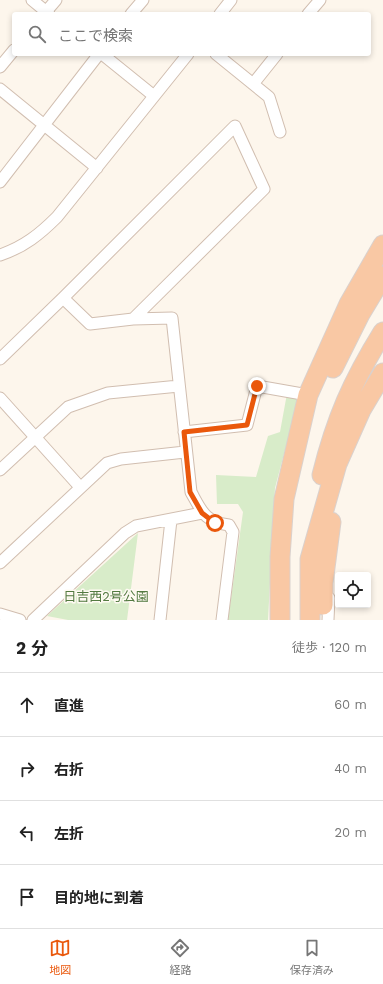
<!DOCTYPE html>
<html lang="ja">
<head>
<meta charset="utf-8">
<style>
  :root { --surface:#fff; --page:#f6f6f6; --text:#222; --muted:#767676; --line:#e0e0e0; --accent:#ea580c }
  body { margin:0; font-family:"Work Sans","Noto Sans JP",sans-serif; background:var(--page); color:var(--text) }
  .controls { position:absolute; right:12px; bottom:12px; display:grid; overflow:hidden; border-radius:4px; box-shadow:0 2px 6px #0003 }
  .controls button { width:36px; height:36px; display:grid; place-items:center; padding:0; border:0; border-bottom:1px solid var(--line); background:var(--surface); color:var(--text); font:20px sans-serif }
  .stop { position:absolute; width:12px; height:12px; margin:-9px; border:3px solid #ea580c; border-radius:50%; background:#fff }
  .stop.end { background:#ea580c; border-color:#fff; box-shadow:0 1px 4px #0008 }
  .list { margin:0; padding:0; list-style:none }
  h2 { display:flex; justify-content:space-between; align-items:center; height:52px; margin:0; padding:0 16px; font-size:17px }
  h2 small { font-size:13px; font-weight:400; color:var(--muted) }
  .list li { display:grid; grid-template-columns:26px 1fr auto; gap:12px; align-items:center; box-sizing:border-box; height:64px; padding:0 16px; border-top:1px solid var(--line) }
  .list b { display:block; font-size:15px; white-space:nowrap }
  .list em { font-size:13px; font-style:normal; color:var(--muted) }
  .icon { flex:none; width:22px; height:22px; fill:none; stroke:currentColor; stroke-width:2; stroke-linecap:round; stroke-linejoin:round }
  .map { position:relative; flex:none; width:383px; height:620px; overflow:hidden }
  .search { position:absolute; background:var(--surface); box-shadow:0 2px 6px #0003; left:12px; right:12px; top:12px; height:44px; display:flex; align-items:center; gap:10px; box-sizing:border-box; padding:0 14px; border-radius:4px; color:var(--muted); font-size:15px }
  .sheet { height:308px; background:var(--surface) }
  nav { display:flex; justify-content:space-around; align-items:center; box-sizing:border-box; height:56px; border-top:1px solid var(--line); background:var(--surface); font-size:11px; color:var(--muted) }
  nav a { display:grid; justify-items:center; gap:2px }
  nav .on { color:var(--accent) }
  .map>svg:first-child { display:block }
</style>
</head>
<body>
<div class="map">
<svg width="383" height="620" viewBox="0 0 383 620">
  <rect width="100%" height="100%" fill="#fdf6ec"/>
  <path fill="#d8ecc9" d="M288,388L301,389L275,488L268,620H228L243,512L238,504H217L216,475L256,477L268,436L280,432Z
    M138,533L127,620H68L47,616Z"/>
  <g fill="none" stroke-linecap="round" stroke-linejoin="round">
    <defs>
      <path id="minor" d="M32,0L49,14
        M44,14L56,0
        M131,14L143,0
        M220,14L231,0
        M308,14L320,0
        M102,54L154,96
        M216,54L269,97L280,132
        M0,67L14,50
        M253,84L277,54
        M0,89L97,168
        M0,182L99,54
        M0,255C24,247 40,234 57,217L188,54
        M63,298L90,324L133,319L172,318L191,492C202,512 205,522 229,525L233,532L222,620
        M0,359L63,298L235,126L264,189L133,319
        M0,398L80,487
        M184,432L247,425L257,386L308,395
        M0,470L68,407L108,393L179,386
        M0,563L107,463L121,459L185,452
        M0,614L20,620
        M33,620L125,533L136,526L202,513
        M160,620L171,520
        M328,620L329,598"/>
      <path id="trunk" d="M333,368L360,314L383,276
        M322,475C336,419 352,382 383,332
        M323,605V583L331,522
        M280,620V557L284,499L308,395L349,304L383,245
        M310,620V559L337,464L361,410L383,373"/>
    </defs>
    <use href="#minor" stroke="#d1beb0" stroke-width="13"/>
    <use href="#trunk" stroke="#dad1cd" stroke-width="21"/>
    <use href="#minor" stroke="#fff" stroke-width="11"/>
    <use href="#trunk" stroke="#f9c8a4" stroke-width="19"/>
  </g>
  <g fill="none" stroke-linecap="round" stroke-linejoin="round">
    <path stroke="#ea580c" stroke-width="5" d="M215,523L202,513L190,492L184,432L247,425L257,386"/>
  </g>
  <g text-anchor="middle" stroke-width="3" stroke-linejoin="round" paint-order="stroke">
    <g font-size="13" fill="#537a41" stroke="#fffaf3">
      <text x="106" y="601">日吉西2号公園</text>
    </g>
  </g>
</svg>
<div class="controls">
<button><svg class="icon" aria-label="locate" viewBox="0 0 24 24"><circle cx="12" cy="12" r="6"/><path d="M12 2v4M12 18v4M2 12h4M18 12h4"/></svg></button>
</div>
<div class="stop" style="left:215px;top:523px"></div>
<div class="stop end" style="left:257px;top:386px"></div>
<div class="search"><svg class="icon" aria-label="search" viewBox="0 0 24 24"><circle cx="10" cy="10" r="6"/><path d="M15 15l6 6"/></svg>ここで検索</div>
</div>
<section class="sheet">
<h2>2 分<small>徒歩 · 120 m</small></h2>
<ul class="list">
<li><svg class="icon" aria-label="ahead" viewBox="0 0 24 24"><path d="M12 20V5M6 11l6-6 6 6"/></svg><div><b>直進</b></div><em>60 m</em></li>
<li><svg class="icon" aria-label="right" viewBox="0 0 24 24"><path d="M7 20v-9h11M14 6l5 5-5 5"/></svg><div><b>右折</b></div><em>40 m</em></li>
<li><svg class="icon" aria-label="left" viewBox="0 0 24 24"><path d="M17 20v-9H6M10 6l-5 5 5 5"/></svg><div><b>左折</b></div><em>20 m</em></li>
<li><svg class="icon" aria-label="arrive" viewBox="0 0 24 24"><path d="M6 21V4h12l-3 4 3 4H6"/></svg><div><b>目的地に到着</b></div></li>
</ul>
</section>
<nav>
<a class="on"><svg class="icon" aria-label="map" viewBox="0 0 24 24"><path d="M3 6l6-2 6 2 6-2v14l-6 2-6-2-6 2zM9 4v14M15 6v14"/></svg>地図</a>
<a><svg class="icon" aria-label="directions" viewBox="0 0 24 24"><path d="M12 3l9 9-9 9-9-9zM9 14v-3h6M13 9l2 2-2 2"/></svg>経路</a>
<a><svg class="icon" aria-label="saved" viewBox="0 0 24 24"><path d="M7 4h10v16l-5-4-5 4z"/></svg>保存済み</a>
</nav>
</body>
</html>
